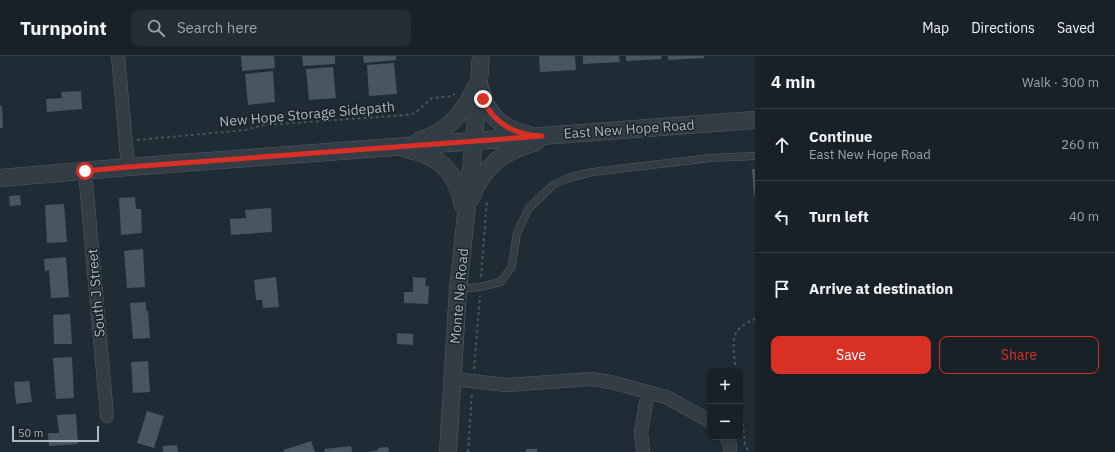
<!DOCTYPE html>
<html lang="en">
<head>
<meta charset="utf-8">
<style>
  :root { --surface:#182128; --page:#252e34; --text:#f1f3f6; --muted:#9fa3a8; --line:#363e45; --accent:#d93025 }
  body { margin:0; font-family:"IBM Plex Sans",sans-serif; background:var(--page); color:var(--text) }
  .controls { position:absolute; right:12px; bottom:12px; display:grid; overflow:hidden; border-radius:8px; box-shadow:0 2px 6px #0003 }
  .controls button { width:36px; height:36px; display:grid; place-items:center; padding:0; border:0; border-bottom:1px solid var(--line); background:var(--surface); color:var(--text); font:20px sans-serif }
  .scale { position:absolute; left:12px; bottom:10px; width:87px; box-sizing:border-box; padding-left:4px; border:2px solid #adb8c3; border-top:0; font-size:11px; line-height:14px; white-space:nowrap; color:#adb8c3; -webkit-text-stroke:3px #19222a; paint-order:stroke }
  .stop { position:absolute; width:12px; height:12px; margin:-9px; border:3px solid #d93025; border-radius:50%; background:#fff }
  .stop.end { background:#d93025; border-color:#fff; box-shadow:0 1px 4px #0008 }
  .list { margin:0; padding:0; list-style:none }
  h2 { display:flex; justify-content:space-between; align-items:center; height:52px; margin:0; padding:0 16px; font-size:17px }
  h2 small { font-size:13px; font-weight:400; color:var(--muted) }
  .list li { display:grid; grid-template-columns:26px 1fr auto; gap:12px; align-items:center; box-sizing:border-box; height:72px; padding:0 16px; border-top:1px solid var(--line) }
  .list b { display:block; font-size:15px; white-space:nowrap }
  .list p { margin:0; font-size:13px; white-space:nowrap; color:var(--muted) }
  .list em { font-size:13px; font-style:normal; color:var(--muted) }
  .actions { display:flex; gap:8px; padding:12px 16px }
  .actions a { flex:1; padding:9px 0; border:1px solid var(--accent); border-radius:8px; text-align:center; font-size:14px; color:var(--accent) }
  .actions .main { background:var(--accent); color:#fff }
  .icon { flex:none; width:22px; height:22px; fill:none; stroke:currentColor; stroke-width:2; stroke-linecap:round; stroke-linejoin:round }
  .map { position:relative; flex:none; width:755px; height:396px; overflow:hidden }
  header { display:flex; align-items:center; gap:24px; box-sizing:border-box; height:56px; padding:0 20px; background:var(--surface); border-bottom:1px solid var(--line) }
  header strong { font-size:19px }
  nav { display:flex; gap:22px; margin-inline-start:auto; font-size:14px }
  .search { width:280px; height:36px; background:var(--page); display:flex; align-items:center; gap:10px; box-sizing:border-box; padding:0 14px; border-radius:8px; color:var(--muted); font-size:15px }
  main { display:flex }
  aside { flex:1; background:var(--surface) }
  .map>svg:first-child { display:block }
</style>
</head>
<body>
<header>
<strong>Turnpoint</strong>
<div class="search"><svg class="icon" aria-label="search" viewBox="0 0 24 24"><circle cx="10" cy="10" r="6"/><path d="M15 15l6 6"/></svg>Search here</div>
<nav><a>Map</a><a>Directions</a><a>Saved</a></nav>
</header>
<main>
<div class="map">
<svg width="755" height="396" viewBox="0 0 755 396">
  <rect width="100%" height="100%" fill="#202c35"/>
  <path fill="#485661" d="M241,0H274L275,12L242,15Z
    M302,0H335V8L303,10Z
    M363,0H396V4L364,7Z
    M539,0H575L576,14L540,16Z
    M583,0H619L620,6L583,8Z
    M626,0H661L662,3L626,5Z
    M668,0H704V2L668,4Z
    M394,7L397,38L369,40L367,9Z
    M333,11L336,42L309,44L306,13Z
    M273,15L275,46L248,49L245,18Z
    M81,35L82,53L47,56L46,43L62,42L61,36Z
    M0,50H2L3,72H0Z
    M752,113H755V139L754,140Z
    M20,139L21,149L10,150L9,140Z
    M135,141L136,153H141L142,177L121,179L119,142Z
    M64,148L67,186L47,187L45,149Z
    M271,152L272,176L231,179L230,163L246,162L245,154Z
    M143,193L145,231L127,232L124,195Z
    M66,201L69,241L51,242L49,214L45,215L44,203Z
    M276,221L279,251L263,252L262,244H256L254,224Z
    M413,221L426,222L425,230H429L428,248L404,247V236H413Z
    M146,246V255H148L150,282L133,283L130,247Z
    M70,258L72,288H54L53,259Z
    M397,277L413,278V289L397,288Z
    M72,301L74,342L56,343L53,302Z
    M148,305L150,336L133,337L131,306Z
    M29,325L32,346L16,348L14,326Z
    M147,355L164,360L154,392L137,387Z
    M76,358L78,388L49,390L48,377H59L57,359Z
    M311,385L315,396H284V394Z
    M177,389L178,396H163V390Z
    M351,390L352,396H325L324,393Z
    M388,391L389,396H368L378,394V392Z
    M526,393H537V396H526Z"/>
  <g fill="none" stroke-linecap="round" stroke-linejoin="round">
    <defs>
      <path id="service" d="M458,233L480,231L501,226L512,210L517,177L529,152L553,129L568,122L593,116L710,102L755,100"/>
      <path id="minor" d="M118,0L128,111
        M85,115L107,360
        M453,323L507,329L591,323L611,326L666,341L710,365
        M726,381L730,389V396
        M643,396L641,376L648,336"/>
      <path id="tertiary" d="M481,33C485,58 503,73 527,78
        M419,85C446,77 465,56 476,30
        M406,93C440,100 457,116 463,150
        M0,122L128,111L755,64
        M471,142C483,110 504,95 536,86
        M448,396L458,233L474,85L481,0"/>
    </defs>
    <use href="#service" stroke="#515b64" stroke-width="8"/>
    <use href="#minor" stroke="#515b64" stroke-width="14"/>
    <use href="#tertiary" stroke="#515b64" stroke-width="18"/>
    <path stroke="#435757" stroke-width="2" stroke-dasharray="3 3" stroke-linecap="butt" d="M137,84L245,74L264,69L407,59L415,57L432,42L452,40L455,38
      M481,221L487,144
      M474,313L480,240
      M736,315C735,307 732,287 735,279C738,271 748,266 755,263
      M740,344L745,388L749,396
      M468,396L472,337"/>
    <use href="#service" stroke="#333d46" stroke-width="7"/>
    <use href="#minor" stroke="#333d46" stroke-width="13"/>
    <use href="#tertiary" stroke="#333d46" stroke-width="17"/>
  </g>
  <g fill="none" stroke-linecap="round" stroke-linejoin="round">
    <path stroke="#d93025" stroke-width="5" d="M85,115L128,111L542,80C516,79 493,68 483,43"/>
  </g>
  <g text-anchor="middle" stroke-width="3" stroke-linejoin="round" paint-order="stroke">
    <g font-size="14" fill="#adb8c3" stroke="#19222a">
      <text transform="translate(307 58) rotate(-5)" y="5">New Hope Storage Sidepath</text>
      <text transform="translate(629 73) rotate(-4)" y="5">East New Hope Road</text>
      <text transform="translate(96 237) rotate(-95)" y="5">South J Street</text>
      <text transform="translate(459 240) rotate(-85)" y="5">Monte Ne Road</text>
    </g>
  </g>
</svg>
<div class="controls">
<button>+</button>
<button>−</button>
</div>
<div class="scale">50 m</div>
<div class="stop" style="left:85px;top:115px"></div>
<div class="stop end" style="left:483px;top:43px"></div>
</div>
<aside>
<h2>4 min<small>Walk · 300 m</small></h2>
<ul class="list">
<li><svg class="icon" aria-label="ahead" viewBox="0 0 24 24"><path d="M12 20V5M6 11l6-6 6 6"/></svg><div><b>Continue</b><p>East New Hope Road</p></div><em>260 m</em></li>
<li><svg class="icon" aria-label="left" viewBox="0 0 24 24"><path d="M17 20v-9H6M10 6l-5 5 5 5"/></svg><div><b>Turn left</b></div><em>40 m</em></li>
<li><svg class="icon" aria-label="arrive" viewBox="0 0 24 24"><path d="M6 21V4h12l-3 4 3 4H6"/></svg><div><b>Arrive at destination</b></div></li>
</ul>
<div class="actions"><a class="main">Save</a><a>Share</a></div>
</aside>
</main>
</body>
</html>
